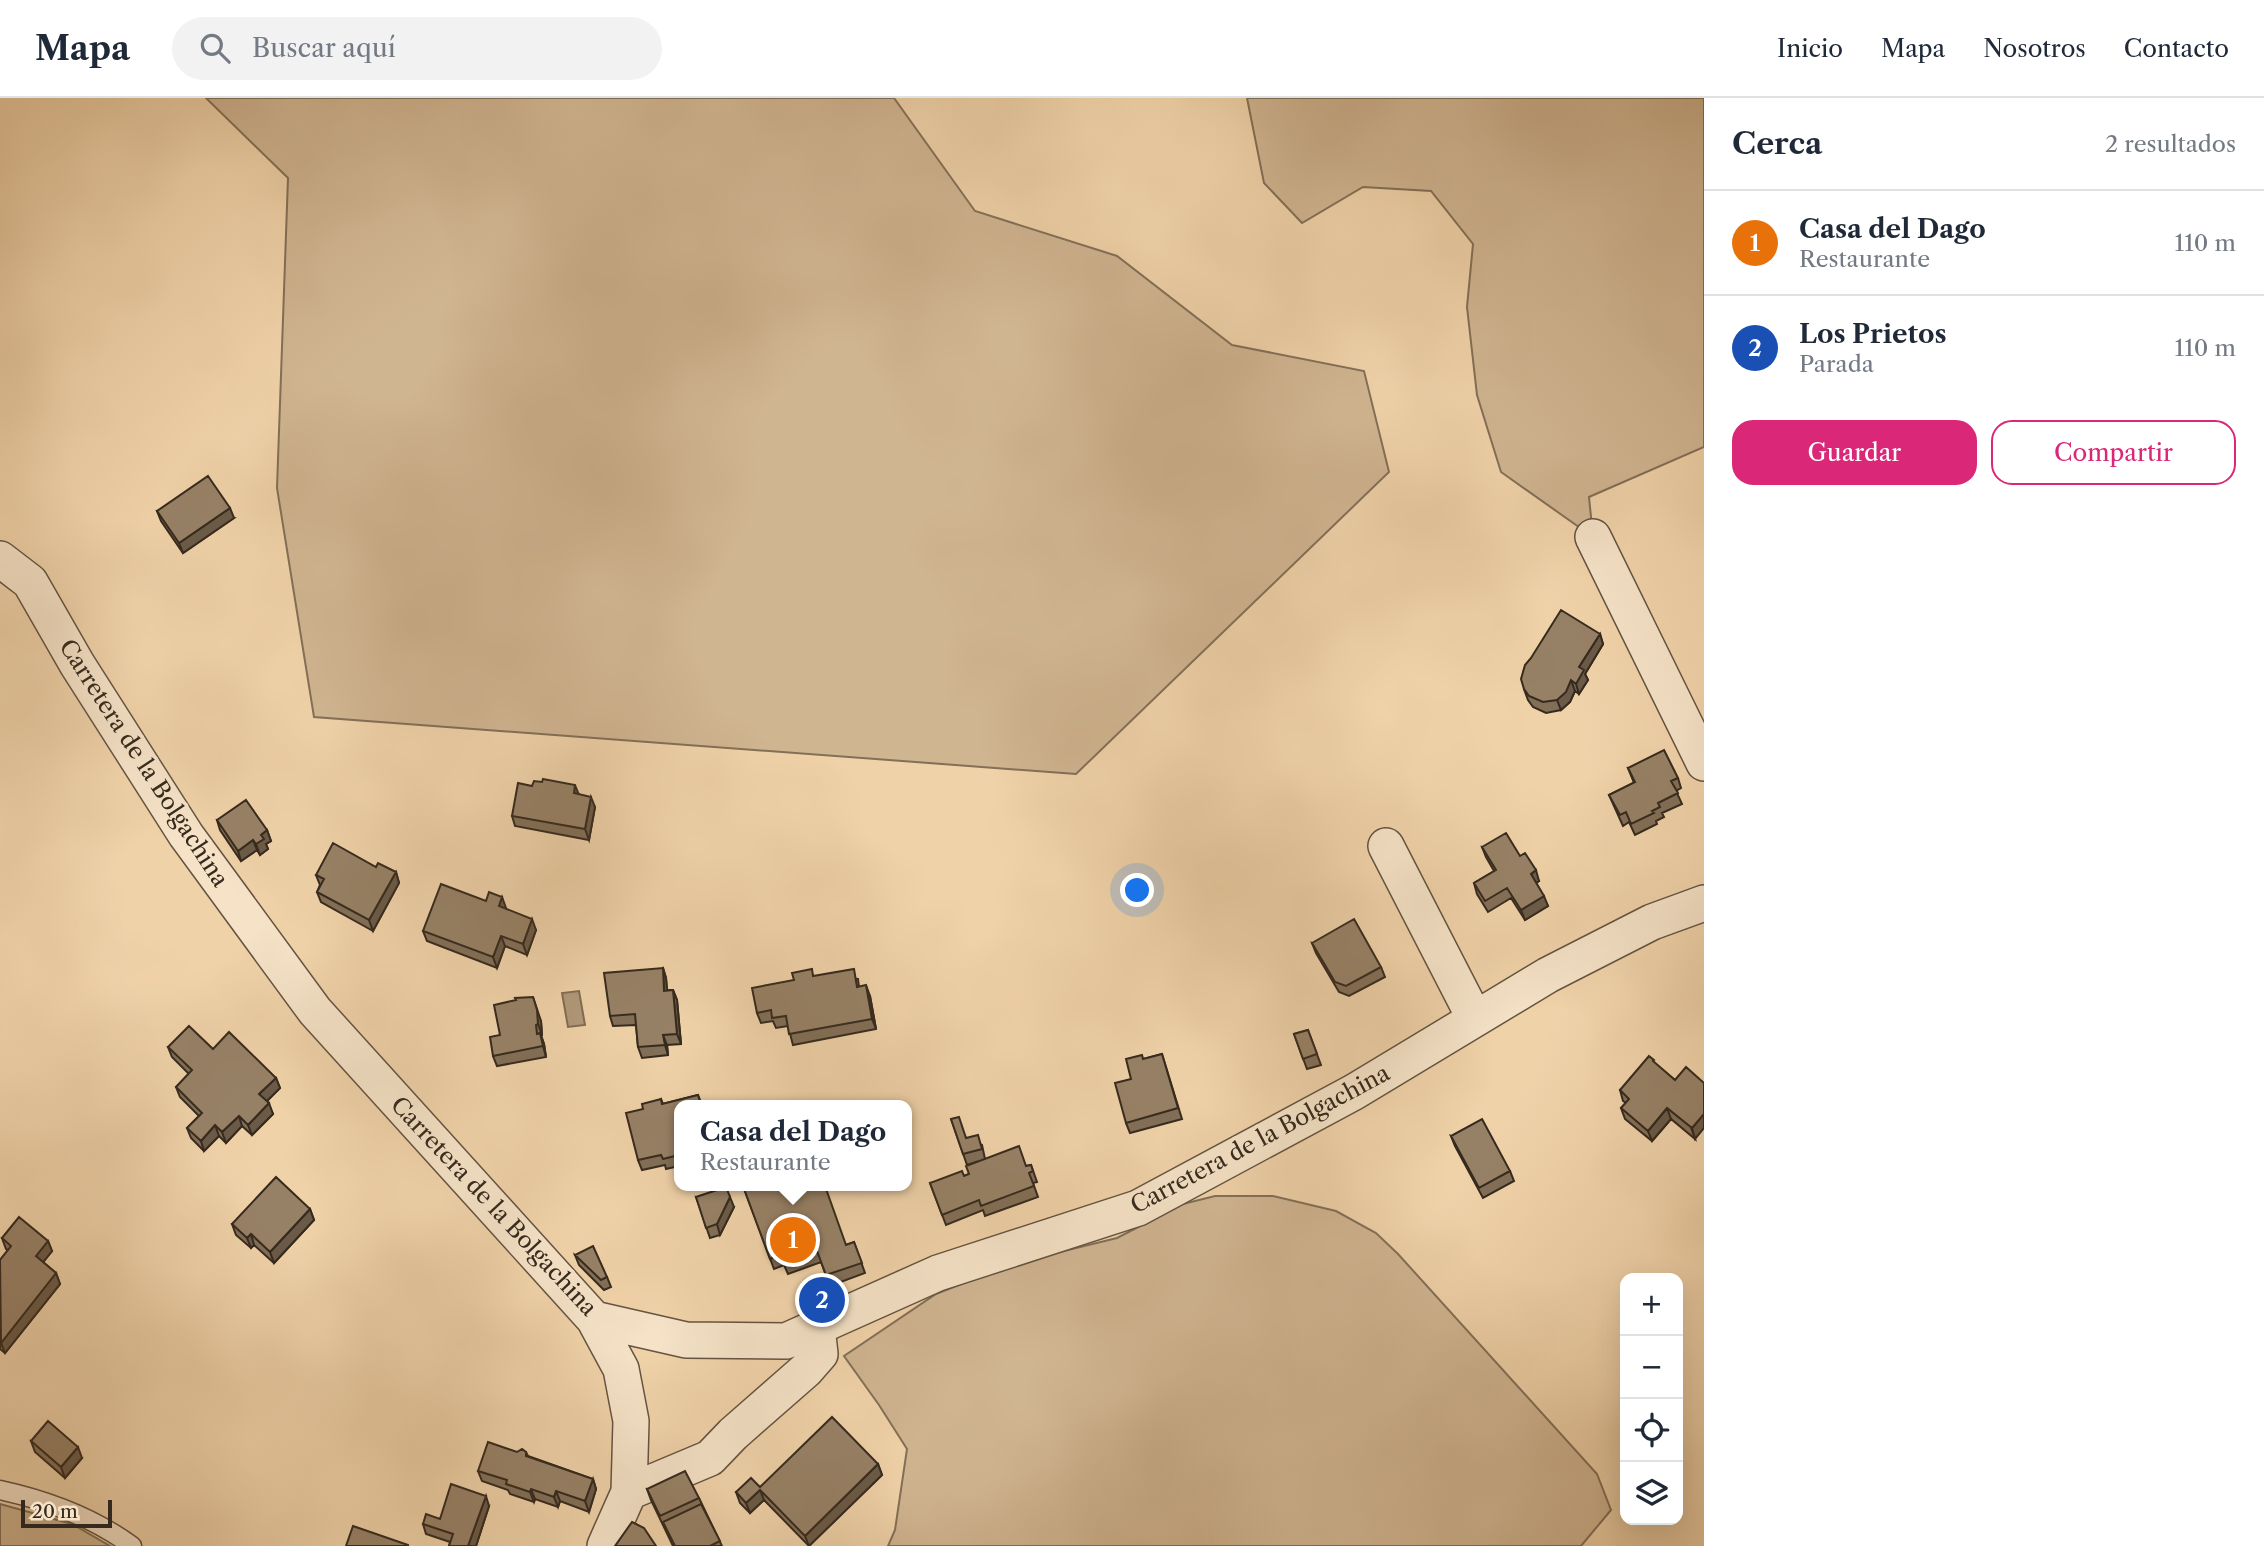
<!DOCTYPE html>
<html lang="es">
<head>
<meta charset="utf-8">
<style>
  :root { --surface:#fff; --page:#f2f2f3; --text:#1f2937; --muted:#747a83; --line:#e0e1e3; --accent:#db2777 }
  body { margin:0; font-family:"Libre Caslon Text",serif; background:var(--page); color:var(--text) }
  .controls { position:absolute; right:21px; bottom:21px; display:grid; overflow:hidden; border-radius:14px; box-shadow:0 7px 28px #0002 }
  .controls button { width:63px; height:63px; display:grid; place-items:center; padding:0; border:0; border-bottom:2px solid var(--line); background:var(--surface); color:var(--text); font:35px sans-serif }
  .scale { position:absolute; left:21px; bottom:18px; width:91px; box-sizing:border-box; padding-left:7px; border:4px solid #362a1e; border-top:0; font-size:19px; line-height:24px; white-space:nowrap; color:#362a1e; -webkit-text-stroke:5px #f5e2c7; paint-order:stroke }
  .you { position:absolute; left:1138px; top:793px; width:24px; height:24px; margin:-18px; border:5px solid #fff; border-radius:50%; background:#1a73e8; box-shadow:0 0 0 10px #1a73e833 }
  .badge { display:grid; place-items:center; width:46px; height:46px; border-radius:50%; background:var(--accent); color:#fff; font-size:23px; font-weight:700 }
  .pin { position:absolute; translate:-50% -50%; border:4px solid #fff; box-shadow:0 2px 7px #0006 }
  .popup { position:absolute; left:674px; top:1002px; width:238px; height:91px; box-sizing:border-box; display:grid; place-content:center; border-radius:14px; background:var(--surface); filter:drop-shadow(0 2px 5px #0005); font-size:23px; white-space:nowrap; color:var(--muted) }
  .popup b { font-size:26px; color:var(--text) }
  .popup::after { content:''; position:absolute; left:50%; top:100%; margin-left:-14px; border:14px solid transparent; border-top-color:var(--surface) }
  .list { margin:0; padding:0; list-style:none }
  h2 { display:flex; justify-content:space-between; align-items:center; height:91px; margin:0; padding:0 28px; font-size:30px }
  h2 small { font-size:23px; font-weight:400; color:var(--muted) }
  .list li { display:grid; grid-template-columns:46px 1fr auto; gap:21px; align-items:center; box-sizing:border-box; height:105px; padding:0 28px; border-top:2px solid var(--line) }
  .list b { display:block; font-size:26px; white-space:nowrap }
  .list p { margin:0; font-size:23px; white-space:nowrap; color:var(--muted) }
  .list em { font-size:23px; font-style:normal; color:var(--muted) }
  .actions { display:flex; gap:14px; padding:21px 28px }
  .actions a { flex:1; padding:16px 0; border:2px solid var(--accent); border-radius:21px; text-align:center; font-size:24px; color:var(--accent) }
  .actions .main { background:var(--accent); color:#fff }
  .icon { flex:none; width:38px; height:38px; fill:none; stroke:currentColor; stroke-width:2; stroke-linecap:round; stroke-linejoin:round }
  .map { position:relative; flex:none; width:1704px; height:1448px; overflow:hidden }
  header { display:flex; align-items:center; gap:42px; box-sizing:border-box; height:98px; padding:0 35px; background:var(--surface); border-bottom:2px solid var(--line) }
  header strong { font-size:33px }
  nav { display:flex; gap:38px; margin-inline-start:auto; font-size:24px }
  .search { width:490px; height:63px; background:var(--page); display:flex; align-items:center; gap:18px; box-sizing:border-box; padding:0 24px; border-radius:38px; color:var(--muted); font-size:26px }
  main { display:flex }
  aside { flex:1; background:var(--surface) }
  .map>svg:first-child { display:block }
</style>
</head>
<body>
<header>
<strong>Mapa</strong>
<div class="search"><svg class="icon" aria-label="search" viewBox="0 0 24 24"><circle cx="10" cy="10" r="6"/><path d="M15 15l6 6"/></svg>Buscar aquí</div>
<nav><a>Inicio</a><a>Mapa</a><a>Nosotros</a><a>Contacto</a></nav>
</header>
<main>
<div class="map">
<svg width="1704" height="1448" viewBox="0 0 1704 1448">
  <rect width="100%" height="100%" fill="#f0d2a9"/>
  <filter id="stains"><feTurbulence type="fractalNoise" baseFrequency=".00286" numOctaves="4"/><feColorMatrix values="0 0 0 0 .2 0 0 0 0 .09 0 0 0 0 .02 0 0 0 .5 -.17"/></filter>
  <radialGradient id="worn" r=".72"><stop offset=".6" stop-color="#630" stop-opacity="0"/><stop offset="1" stop-color="#630" stop-opacity=".3"/></radialGradient>
  <path fill="#d0b591" stroke="#837058" stroke-width="2" d="M206,0H894L975,113L1117,158L1232,247L1364,273L1389,374L1076,676L314,619L277,390L288,80Z
    M1247,0H1704V349L1589,399L1593,439L1501,374L1477,297L1467,209L1473,146L1431,93L1363,89L1302,125L1264,85Z
    M1215,1098H1273L1336,1113L1376,1135L1398,1156L1597,1376L1611,1412L1581,1448H888L895,1432L907,1351L879,1307L844,1258L936,1196L1015,1165L1117,1140L1183,1106Z
    M0,1406L72,1426L110,1448H0Z"/>
  <path fill="#b1997a" stroke="#806d55" stroke-width="2" d="M579,893L585,927L568,929L562,895Z"/>
  <g fill="none" stroke-linecap="round" stroke-linejoin="round">
    <defs>
      <path id="lane" d="M0,1392C46,1402 94,1420 132,1448"/>
      <path id="street" d="M1593,439L1704,665
        M0,461L30,484L77,566L186,737L315,913L594,1221L686,1242L786,1243L938,1175L1138,1110L1354,994L1548,877L1652,824L1704,805
        M1386,748L1475,921
        M594,1221L621,1271L631,1323L629,1394L605,1448
        M629,1394L710,1360L733,1336L806,1272L820,1256L817,1229"/>
    </defs>
    <use href="#lane" stroke="#645441" stroke-width="21"/>
    <use href="#street" stroke="#645441" stroke-width="38"/>
    <use href="#lane" stroke="#f5e2c7" stroke-width="18"/>
    <use href="#street" stroke="#f5e2c7" stroke-width="35"/>
  </g>
  <path fill="#826f58" stroke="#362a1e" stroke-width="2" d="M157,413L234,420L183,455L161,423Z
    M1600,536L1603,546L1585,576L1588,582L1579,596L1575,593L1570,604L1561,612L1546,615L1533,609L1528,602L1524,591Z
    M1628,670L1678,680L1681,690L1676,693L1682,706L1662,715L1664,719L1656,723L1657,726L1635,737L1629,724L1623,728L1609,697L1634,685Z
    M579,696L595,709L589,742L515,728L512,718Z
    M217,722L267,732L271,743L266,746L268,751L260,757L257,752L241,763L220,732Z
    M1482,749L1520,758L1539,783L1536,785L1548,808L1525,822L1511,800L1488,814L1477,796L1474,785L1494,773L1486,759Z
    M376,769L396,774L399,785L373,833L321,804L317,794L320,787L316,777Z
    M502,799L505,811L536,832L527,857L505,848L497,870L427,843L423,833L486,803Z
    M1312,845L1381,869L1385,879L1349,898L1339,894L1316,855Z
    M663,870L666,880L667,892H673L677,902L681,946L667,947L668,957L642,960L638,949L636,927L613,928L610,918Z
    M814,878L858,881L859,889L870,898L876,931L793,947L788,928L776,930L773,923L761,925L757,915Z
    M541,923L542,937H541L544,946L546,959L497,968L493,958L500,937Z
    M1308,932L1321,967L1307,971L1294,936Z
    M168,949L213,951L276,980L280,990L267,1003L273,1016L252,1037L242,1028L226,1045L219,1038L204,1053L191,1040L187,1030L199,1018L180,999L176,989L189,976L172,959Z
    M1162,956L1182,1021L1130,1035L1126,1025L1131,981L1143,961Z
    M1655,966L1675,982L1695,1041L1671,1021L1652,1043L1625,1021L1621,1010L1626,1005L1623,1003L1620,992Z
    M698,997L702,1007H679V1068L666,1071L665,1067L642,1072L638,1062L643,1011L661,1001L663,1006Z
    M951,1021L966,1040L982,1047L985,1061L1026,1068L1031,1067L1037,1084L1033,1085L1038,1099L985,1118L983,1112L946,1127L930,1085L964,1078L969,1076L976,1064L967,1067Z
    M1451,1038L1510,1073L1514,1083L1483,1100L1455,1048Z
    M743,1088L846,1147L854,1144L865,1175L830,1188L821,1164L788,1176L784,1167L774,1171Z
    M696,1099L734,1109L720,1137L710,1140Z
    M310,1111L314,1122L274,1165L254,1147L251,1150L236,1137L232,1126Z
    M2,1140L48,1143L52,1153L43,1164L56,1175L60,1186L5,1255L0,1251V1162L8,1152L6,1151Z
    M575,1157L607,1179L611,1189L604,1192L579,1167Z
    M31,1343L82,1360L65,1380L35,1354Z
    M517,1354H526L528,1358L593,1381L596,1391L589,1414L560,1403L558,1409L535,1401L534,1404L510,1396L508,1392L482,1383L478,1373Z
    M878,1366L882,1377L809,1448L764,1402L750,1415L740,1405L736,1394Z
    M647,1391L699,1400L722,1448H673L651,1402Z
    M489,1408L476,1448H449L450,1444L426,1436L423,1426Z"/>
  <path fill="#6a5a47" stroke="#362a1e" stroke-width="2" d="M230,410L234,420L183,455L179,445Z
    M1600,536L1603,546L1585,576L1588,582L1579,596L1576,586L1579,569Z
    M1571,582L1575,593L1570,604L1561,612L1557,602Z
    M575,687L579,697L574,695Z
    M591,699L595,709L589,742L585,731Z
    M267,732L271,743L266,746L268,751L260,757L256,746L261,737Z
    M253,742L257,752L241,763L238,753Z
    M1536,772L1539,783L1534,786L1531,776Z
    M396,774L399,785L373,833L369,822Z
    M1544,798L1548,808L1525,822L1521,812Z
    M502,799L506,810L502,819L499,808Z
    M532,821L536,832L527,857L523,846Z
    M501,838L505,848L497,870L493,859Z
    M663,870L666,880L668,903L664,893Z
    M866,887L870,898L876,931L872,921Z
    M673,892L677,902L681,946L677,936Z
    M533,899L541,923L542,937L538,926Z
    M540,935L544,946L546,959L543,948Z
    M663,937L667,947L668,957L665,947Z
    M276,980L280,990L263,1007L259,996Z
    M269,1005L273,1016L252,1037L248,1027Z
    M1667,1010L1671,1021L1652,1043L1648,1033Z
    M1704,1016V1030L1695,1041L1692,1030Z
    M239,1018L242,1028L226,1045L222,1034Z
    M215,1027L219,1038L204,1053L201,1043Z
    M730,1099L734,1109L720,1137L717,1126Z
    M310,1111L314,1122L274,1165L270,1154Z
    M251,1136L254,1147L251,1150L247,1140Z
    M48,1143L52,1153L40,1168L36,1158Z
    M56,1175L60,1186L5,1255L1,1245Z
    M78,1349L82,1360L65,1380L61,1369Z
    M878,1366L882,1377L809,1448L805,1438Z
    M593,1381L596,1391L589,1414L585,1403Z
    M531,1391L535,1401L534,1404L530,1394Z
    M760,1392L764,1402L750,1415L746,1405Z
    M556,1393L560,1403L558,1409L554,1399Z
    M486,1398L489,1408L476,1448H468Z"/>
  <path fill="#978166" stroke="#362a1e" stroke-width="2" d="M208,378L230,410L179,445L157,413Z
    M1561,512L1600,536L1579,569L1584,572L1576,586L1571,582L1566,594L1557,602L1543,604L1529,598L1524,591L1521,581L1525,567L1531,560Z
    M1664,652L1678,680L1671,683L1678,695L1658,705L1660,709L1652,713L1654,715L1631,726L1626,714L1620,717L1609,697L1635,684L1628,670Z
    M543,681L575,687L574,695L591,699L585,731L512,718L518,685L532,688L534,683L542,684Z
    M246,702L267,732L261,737L264,741L256,746L253,742L238,753L217,722Z
    M1506,735L1520,758L1525,755L1536,772L1531,776L1544,798L1521,812L1507,790L1485,803L1474,785L1496,772L1482,749Z
    M333,745L376,769L378,765L396,774L369,822L317,794L324,781L316,777Z
    M441,786L486,803L489,794L502,799L499,808L532,821L523,846L501,838L493,859L423,833Z
    M1354,821L1381,869L1346,888L1335,884L1312,845Z
    M663,870L664,893L673,892L677,936L663,937L665,947L638,949L635,916L610,918L604,875Z
    M812,871L813,878L854,871L857,889L866,887L872,921L789,936L786,918L772,920L771,912L757,915L752,890L794,882L792,875Z
    M533,899L537,912L538,926L536,927L537,936L540,935L543,948L493,958L490,939L500,937L494,907L516,902L515,900Z
    M189,928L213,951L229,934L276,980L259,996L269,1005L248,1027L239,1018L222,1034L215,1027L201,1043L187,1030L202,1015L176,989L192,972L168,949Z
    M1308,932L1317,956L1303,961L1294,936Z
    M1162,956L1178,1010L1126,1025L1115,985L1131,981L1126,961L1142,957L1143,961Z
    M1649,958L1654,962L1653,963L1675,982L1686,969L1704,985V1016L1692,1030L1667,1010L1648,1033L1621,1010L1629,1001L1620,992Z
    M698,997L701,1007H679V1057L663,1061L661,1057L638,1062L626,1015L643,1011L642,1006L661,1001L662,1006Z
    M959,1019L966,1040L978,1037L982,1051L963,1056L951,1021Z
    M1482,1021L1510,1073L1479,1090L1451,1038Z
    M1019,1048L1026,1068L1031,1067L1033,1073L1029,1075L1034,1088L981,1108L979,1102L942,1117L930,1085L962,1073L964,1078L969,1076L966,1068Z
    M276,1079L310,1111L270,1154L251,1136L247,1140L232,1126Z
    M743,1088H825L846,1147L854,1144L862,1165L826,1177L817,1153L784,1166L781,1157L770,1161Z
    M726,1089L730,1099L717,1126L706,1130L696,1099Z
    M19,1119L48,1143L36,1158L56,1175L1,1245L0,1162L11,1148L2,1140Z
    M593,1148L607,1179L601,1182L575,1157Z
    M832,1319L878,1366L805,1438L760,1392L746,1405L736,1394L751,1380L760,1389Z
    M48,1323L78,1349L61,1369L31,1343Z
    M488,1344L517,1354L522,1351L526,1354V1358L593,1381L585,1403L556,1393L554,1399L531,1391L530,1394L506,1386L507,1382L478,1373Z
    M685,1373L699,1400L660,1418L647,1391Z
    M451,1386L486,1398L468,1448H449L453,1436L423,1426L426,1416L440,1421Z
    M701,1406L720,1443L710,1448H675L663,1424Z
    M632,1424L644,1430L656,1448H615Z
    M353,1428L408,1447V1448H346Z"/>
  <g text-anchor="middle" stroke-width="7" stroke-linejoin="round" paint-order="stroke">
    <g font-size="23" fill="#362a1e" stroke="#f5e2c7">
      <text transform="translate(144 665) rotate(57)" y="8">Carretera de la Bolgachina</text>
      <text transform="translate(1260 1041) rotate(-28)" y="8">Carretera de la Bolgachina</text>
      <text transform="translate(494 1108) rotate(47)" y="8">Carretera de la Bolgachina</text>
    </g>
  </g>
  <rect width="100%" height="100%" filter="url(#stains)"/>
  <rect width="100%" height="100%" fill="url(#worn)"/>
</svg>
<div class="controls">
<button>+</button>
<button>−</button>
<button><svg class="icon" aria-label="locate" viewBox="0 0 24 24"><circle cx="12" cy="12" r="6"/><path d="M12 2v4M12 18v4M2 12h4M18 12h4"/></svg></button>
<button><svg class="icon" aria-label="layers" viewBox="0 0 24 24"><path d="M12 4l9 5-9 5-9-5zM3 14l9 5 9-5"/></svg></button>
</div>
<div class="scale">20 m</div>
<div class="you"></div>
<div class="pin badge" style="left:793px;top:1142px;background:#e8710a">1</div>
<div class="popup"><b>Casa del Dago</b>Restaurante</div>
<div class="pin badge" style="left:822px;top:1202px;background:#1a4fb4">2</div>
</div>
<aside>
<h2>Cerca<small>2 resultados</small></h2>
<ul class="list">
<li><span class="badge" style="background:#e8710a">1</span><div><b>Casa del Dago</b><p>Restaurante</p></div><em>110 m</em></li>
<li><span class="badge" style="background:#1a4fb4">2</span><div><b>Los Prietos</b><p>Parada</p></div><em>110 m</em></li>
</ul>
<div class="actions"><a class="main">Guardar</a><a>Compartir</a></div>
</aside>
</main>
</body>
</html>
